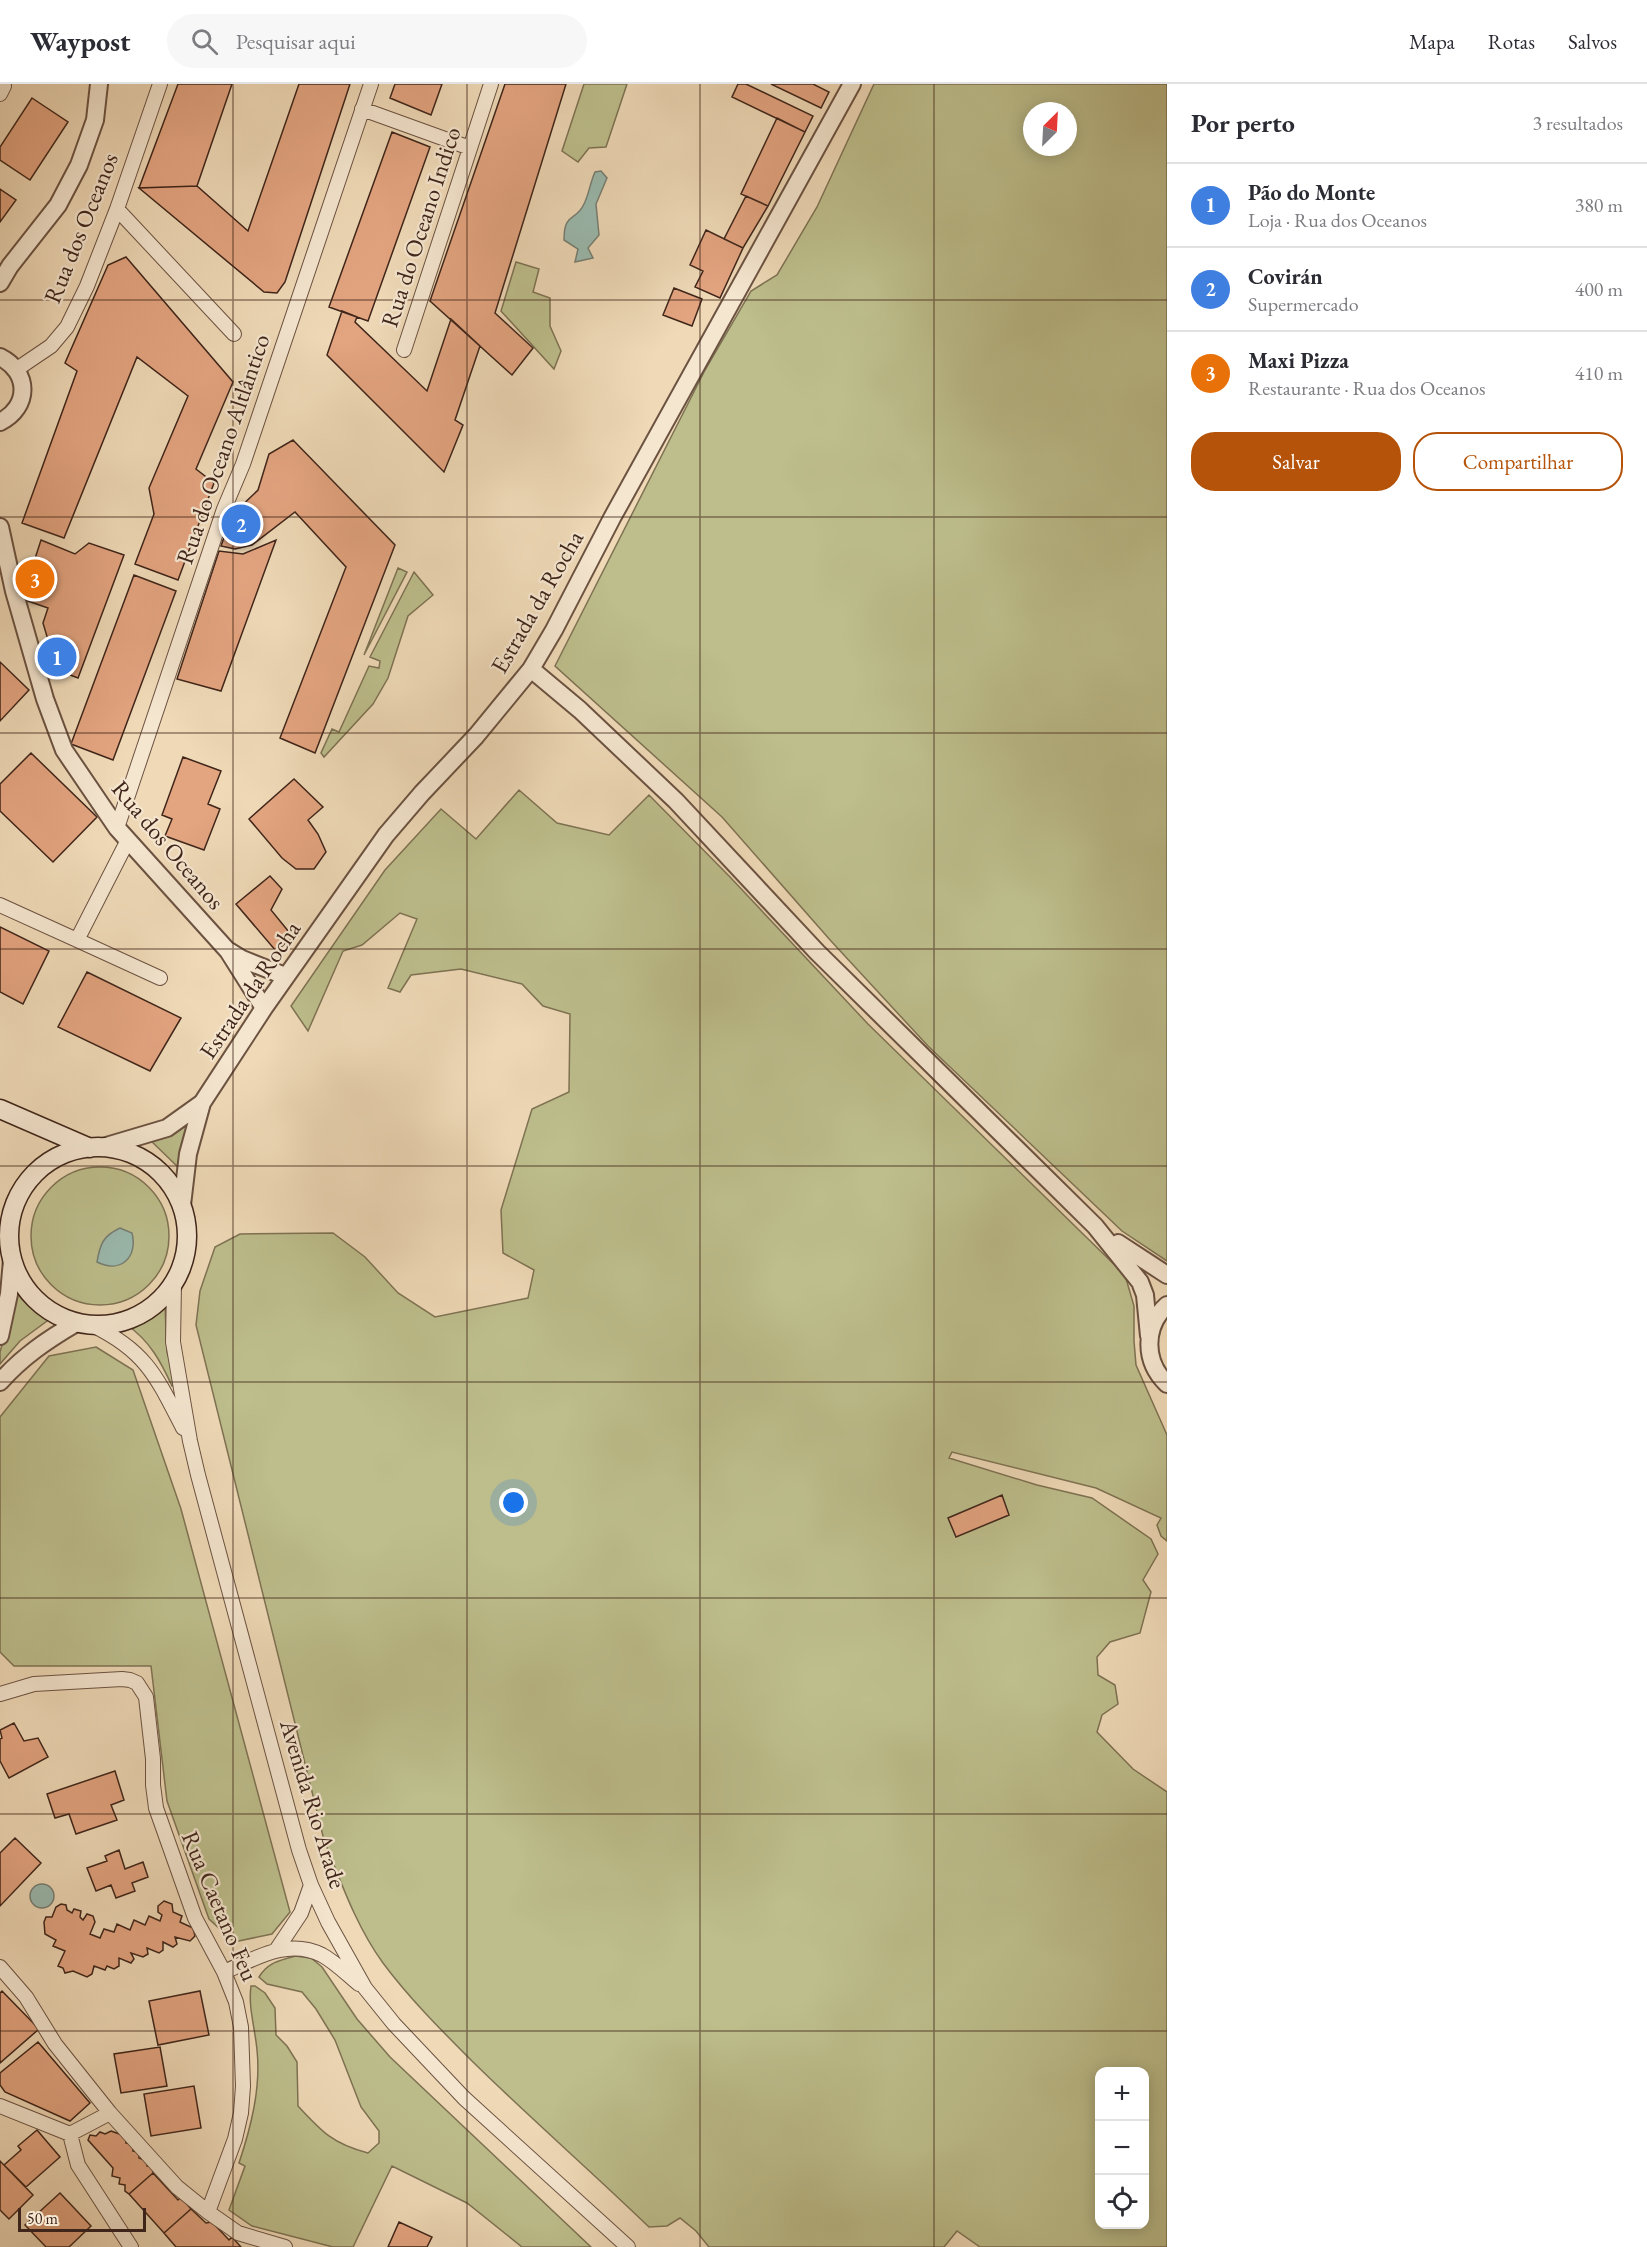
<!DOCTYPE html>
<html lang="pt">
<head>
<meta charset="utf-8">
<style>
  :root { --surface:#fff; --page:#f7f7f7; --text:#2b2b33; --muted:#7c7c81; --line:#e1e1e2; --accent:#b45309 }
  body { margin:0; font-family:"EB Garamond",serif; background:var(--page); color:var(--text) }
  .controls { position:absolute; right:18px; bottom:18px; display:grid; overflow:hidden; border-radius:12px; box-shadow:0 3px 15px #0003 }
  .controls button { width:54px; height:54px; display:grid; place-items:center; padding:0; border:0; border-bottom:2px solid var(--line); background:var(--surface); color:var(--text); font:30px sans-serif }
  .compass { position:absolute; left:1023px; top:18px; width:54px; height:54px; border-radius:50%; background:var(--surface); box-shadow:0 3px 15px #0003; rotate:24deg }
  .scale { position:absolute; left:18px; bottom:15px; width:128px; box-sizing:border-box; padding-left:6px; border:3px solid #3f251a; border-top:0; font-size:16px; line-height:21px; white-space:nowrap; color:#3f251a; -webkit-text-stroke:4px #f5e6d0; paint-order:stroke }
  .you { position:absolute; left:514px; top:1419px; width:21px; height:21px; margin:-15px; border:4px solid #fff; border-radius:50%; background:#1a73e8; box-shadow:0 0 0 9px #1a73e833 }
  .badge { display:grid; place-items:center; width:39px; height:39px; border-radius:50%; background:var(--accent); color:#fff; font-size:20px; font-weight:700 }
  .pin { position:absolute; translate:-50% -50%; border:3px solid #fff; box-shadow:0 2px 6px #0006 }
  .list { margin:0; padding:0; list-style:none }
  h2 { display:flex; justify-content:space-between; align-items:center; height:78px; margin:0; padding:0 24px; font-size:26px }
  h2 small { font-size:20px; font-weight:400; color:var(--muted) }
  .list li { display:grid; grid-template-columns:39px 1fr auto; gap:18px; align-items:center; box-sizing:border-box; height:84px; padding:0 24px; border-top:2px solid var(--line) }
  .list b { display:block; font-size:22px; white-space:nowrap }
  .list p { margin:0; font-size:20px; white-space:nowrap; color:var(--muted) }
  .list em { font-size:20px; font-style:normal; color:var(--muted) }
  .actions { display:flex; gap:12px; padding:18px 24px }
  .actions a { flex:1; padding:14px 0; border:2px solid var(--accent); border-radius:24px; text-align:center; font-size:21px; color:var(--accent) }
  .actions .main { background:var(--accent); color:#fff }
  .icon { flex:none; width:33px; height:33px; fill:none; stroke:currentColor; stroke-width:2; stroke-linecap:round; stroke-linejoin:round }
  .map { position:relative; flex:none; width:1167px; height:2163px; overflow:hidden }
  header { display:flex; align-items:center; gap:36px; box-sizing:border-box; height:84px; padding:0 30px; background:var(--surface); border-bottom:2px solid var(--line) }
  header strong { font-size:28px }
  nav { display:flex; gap:33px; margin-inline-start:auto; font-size:21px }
  .search { width:420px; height:54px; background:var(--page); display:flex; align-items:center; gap:15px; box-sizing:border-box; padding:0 21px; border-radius:33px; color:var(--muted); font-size:22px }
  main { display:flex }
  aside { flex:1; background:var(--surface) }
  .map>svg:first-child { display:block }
</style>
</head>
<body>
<header>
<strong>Waypost</strong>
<div class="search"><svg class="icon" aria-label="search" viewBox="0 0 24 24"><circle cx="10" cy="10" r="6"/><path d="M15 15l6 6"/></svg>Pesquisar aqui</div>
<nav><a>Mapa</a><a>Rotas</a><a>Salvos</a></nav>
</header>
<main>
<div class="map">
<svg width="1167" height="2163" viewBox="0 0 1167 2163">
  <rect width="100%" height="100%" fill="#efd9b7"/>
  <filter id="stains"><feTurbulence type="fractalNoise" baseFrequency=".00333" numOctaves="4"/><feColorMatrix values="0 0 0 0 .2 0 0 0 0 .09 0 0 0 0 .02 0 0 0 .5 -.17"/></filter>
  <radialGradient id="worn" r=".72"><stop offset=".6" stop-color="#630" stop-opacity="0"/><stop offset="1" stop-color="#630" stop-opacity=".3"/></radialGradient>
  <path fill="#bdbe8c" stroke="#7e7253" stroke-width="1.5" fill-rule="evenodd" d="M584,0H627L606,63L589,64L578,78L562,67Z
    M874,0H1167V1177L1122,1147L928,962L831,857L722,733L555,582L705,286L751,207L777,191L817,123ZM1032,27H1068V63H1032Z
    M516,178L539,185L533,208L550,214V242L561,267L554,285L501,227Z
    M398,484L407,488L364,571Z
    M414,488L433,511L408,532L388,594L373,620L324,673L321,669L332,645L339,648L369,582L379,584L380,577L370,573Z
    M519,706L557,739L609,751L649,711L730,793L868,940L1125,1191L1134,1222V1257L1136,1281L1167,1351V1457L1161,1452L1157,1441L1161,1434L1096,1404L952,1368L949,1374L1037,1401L1092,1414L1151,1455L1158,1470L1143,1496L1151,1508L1140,1549L1110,1558L1097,1573L1098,1591L1115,1601L1118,1620L1102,1631L1097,1648L1133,1685L1167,1708V2163H980L957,2147L944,2163H709L696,2147L680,2134L667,2142L649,2143C591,2087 530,2034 472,1977C441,1946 409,1914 383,1879C356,1842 341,1798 324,1756L196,1241L200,1207L215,1163L240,1150L333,1149L365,1173L398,1209L435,1233L528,1214L534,1186L503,1169L501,1126L532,1025L569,1008L570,930L543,922L522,900L461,885L411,891L400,908L388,904L417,835L400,829L362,861L343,867L308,947L291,922L385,786L441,725L476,755ZM1100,1988H1144V2140H1100Z
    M191,1032L181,1086L149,1055Z
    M31 1152a69 69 0 1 1 138 0a69 69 0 1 1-138 0Z
    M17,1207L34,1223L51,1234L20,1257L0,1280V1268Z
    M165,1221L167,1268L177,1300L172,1302C161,1278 150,1257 127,1241L141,1236Z
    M96,1263L133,1286L144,1318L181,1425L290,1828L272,1850L234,1858L209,1835L167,1717L151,1582H14L0,1568V1333L49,1272Z
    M295,1872L311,1874L322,1883L357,1935L390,1973L591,2163H522L467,2119L392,2082L353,2163H333L252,2142L229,2126L245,2082L239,2079C251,2043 261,2004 257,1966C255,1944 248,1923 251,1902H255L265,1909L275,1924L276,1951L287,1962L297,1978L298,2022C322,2048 333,2060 368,2069L379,2059V2047L361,2023L335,1956L316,1925L302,1908L267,1900L259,1893C268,1878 279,1877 295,1872Z"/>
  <path fill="#9abaaf" stroke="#767e73" stroke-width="1.5" d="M601,87L607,94L596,120L599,151L588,164L593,174L575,178L578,165L564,156C564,127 576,138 584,120C589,110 590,99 595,88Z
    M120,1144L132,1149C138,1173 121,1190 97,1178C100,1160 103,1152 120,1144Z
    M30 1812a12 12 0 1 1 24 0a12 12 0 1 1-24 0Z"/>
  <path fill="#e3a480" stroke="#3f251a" stroke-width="1.5" d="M178,0H232L197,102L139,104Z
    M299,0H350L285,198L277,209L264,208L139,104L197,102L248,147Z
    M395,0H442L431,31L390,14Z
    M505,0H566L495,229L533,264L512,291L430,217Z
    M738,0H746L813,32L805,48L732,13Z
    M771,0H813L829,8L821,24Z
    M32,14L68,38L30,96L0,76V63Z
    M777,34L805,48L768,122L741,110Z
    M392,48L430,63L368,237L329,223Z
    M0,105L16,116L0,138Z
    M746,112L768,122L743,164L724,155Z
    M706,146L743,164L720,214L695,203L703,187L690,181Z
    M126,173L233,298L196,385L214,399L178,496L135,480L154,430L149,404L188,312L137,273L64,454L22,439L77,287L65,279L108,181Z
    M674,204L702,215L692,242L663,231Z
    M342,227L357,233L355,238L427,307L451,235L480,262L455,336L463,341L444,388L327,271Z
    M293,356L395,461L315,669L280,654L346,483L295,428L252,461L235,465L221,462L232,431L258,406L269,370Z
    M41,456L75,470L89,459L124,471L78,594L57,586L43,539L48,524L22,515Z
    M276,456L221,607L177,595L219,467L243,470Z
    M134,491L176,507L113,676L71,660Z
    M0,578L29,606L0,637Z
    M31,669L97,733L53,778L0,727V700Z
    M183,673L221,687L208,720L220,725L204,766L165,752L172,735L162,731Z
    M294,695L323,723L308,736L318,750L326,768L314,785H296L282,774L249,735Z
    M270,792L282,805L271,826L293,853L276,867L236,820Z
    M0,843L49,867L23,920L0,908Z
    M87,888L181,934L150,987L58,943Z
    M1002,1411L1009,1431L956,1453L948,1434Z
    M14,1639L24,1657L38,1654L48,1673L9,1694L0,1677V1655L2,1654L0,1646Z
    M115,1687L124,1716L111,1721L117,1736L76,1750L69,1730L55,1734L47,1710Z
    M15,1754L41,1779L0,1822V1769Z
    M119,1766L125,1785L143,1778L148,1793L132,1799L135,1807L116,1814L111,1801L96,1807L87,1784L107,1777L105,1772Z
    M164,1817L172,1820L173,1828L182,1832L180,1838L193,1844L195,1852L190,1857L175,1853L177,1860L173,1863L163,1858V1866L159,1869L147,1864L148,1870L143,1873L131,1869L134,1875L131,1879L119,1874V1882L114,1885L107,1882L105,1886L94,1882L92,1890L87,1893L73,1887L65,1889L63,1884L58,1882L65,1867L53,1862L56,1856L45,1850L44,1838L46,1833H52L56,1823L61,1820L66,1821L67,1826L72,1829L74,1825L81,1827L80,1833L83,1836L87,1830L93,1832L95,1838L90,1850L100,1854L104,1845L114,1848L117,1840L130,1846L134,1836L145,1841L149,1832L160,1837L162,1831L158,1828V1822Z
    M2,1907L39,1945L0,1979V1909Z
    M200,1907L209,1951L158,1961L149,1917Z
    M38,1958L90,2019L70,2037L5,2008L0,2001V1989Z
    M160,1963L167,2002L121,2009L114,1970Z
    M194,2002L201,2044L151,2052L144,2010Z
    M37,2046L60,2073L26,2103L4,2081L21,2066L18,2062Z
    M111,2047L125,2052L126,2059L132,2060L133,2067L139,2068V2074L147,2077V2082H153V2089L129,2110L125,2107V2101L119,2100L120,2094L112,2092L113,2084L88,2056L90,2051L96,2052L100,2048L105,2050Z
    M0,2077L33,2111L9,2135L0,2126Z
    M153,2089L178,2116L181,2113L191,2125L164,2149L129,2110Z
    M60,2109L91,2142L69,2163H46L25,2141Z
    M191,2125L206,2139L212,2138L229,2156L232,2153L241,2163H176L164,2149Z
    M399,2138L432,2153L427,2163H388Z"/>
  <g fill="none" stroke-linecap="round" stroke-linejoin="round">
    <defs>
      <path id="minor" d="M0,10L4,2
        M362,25L470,64
        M117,125L234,250
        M404,266L491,0
        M17,285L51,262L67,243L87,202L117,125L160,0
        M117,744L224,425L243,380L371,0
        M128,756L77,856L160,894
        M0,821L77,856
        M174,1201L173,1258L190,1357L198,1391L299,1766L311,1801L328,1838L365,1904L394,1940L464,2014L628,2163
        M94,1242C147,1268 157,1294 183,1344
        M0,1610L34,1600L122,1595L130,1596L137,1599L146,1613L153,1675V1701L156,1724L195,1834L224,1888L236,1918L241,1943L243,2002L241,2029L235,2055L208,2128
        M277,1865L301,1829L311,1801
        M0,1883L26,1913L55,1960L110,2029L177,2103L208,2128L238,2149L285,2163
        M224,1888C256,1874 288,1854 322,1871C335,1878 348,1891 359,1900
        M0,2022L70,2050L110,2029
        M70,2050L78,2081L131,2163"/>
      <path id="tertiary" d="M0,199L10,182L58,121L79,81L95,36L99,0
        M0,273C30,288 30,323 0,338
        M0,443L14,507L45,615L64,666L117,744L228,867L264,924
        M531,585L580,626L676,717L817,868L1095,1142L1140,1198L1145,1211L1149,1252
        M229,867L242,875L285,892
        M103,1063L167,1044L202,1019
        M182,1121L188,1070L202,1019L264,924L386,751L422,709L476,652L531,585L554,546L612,434L852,0
        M1118,1159L1167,1191
        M1167,1221C1143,1243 1144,1278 1167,1300
        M0,1252L9,1210L12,1176
        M0,1298C22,1273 47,1256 76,1239"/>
      <path id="secondary" d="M0,1025L90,1064
        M9 1152a89 89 0 1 1 178 0a89 89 0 1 1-178 0Z"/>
    </defs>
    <use href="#minor" stroke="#6b5241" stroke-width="16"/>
    <use href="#tertiary" stroke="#6b5241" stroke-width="20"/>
    <use href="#secondary" stroke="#3f251a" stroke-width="21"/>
    <use href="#minor" stroke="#f5e6d0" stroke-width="14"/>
    <use href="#tertiary" stroke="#f5e6d0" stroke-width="16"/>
    <use href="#secondary" stroke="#f5e6d0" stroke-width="18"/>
  </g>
  <path fill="none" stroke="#3f251a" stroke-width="1.5" stroke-opacity="0.55" d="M233,0V2163M467,0V2163M700,0V2163M934,0V2163M0,216H1167M0,433H1167M0,649H1167M0,865H1167M0,1082H1167M0,1298H1167M0,1514H1167M0,1730H1167M0,1947H1167"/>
  <g text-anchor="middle" stroke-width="4.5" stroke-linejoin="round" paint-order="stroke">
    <g font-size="24" fill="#3f251a" stroke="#f5e6d0">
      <text transform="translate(421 143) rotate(-72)" y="8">Rua do Oceano Indico</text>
      <text transform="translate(81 144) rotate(-68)" y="8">Rua dos Oceanos</text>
      <text transform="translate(223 365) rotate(-71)" y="8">Rua do Oceano Altlântico</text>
      <text transform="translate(537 518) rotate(-60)" y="8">Estrada da Rocha</text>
      <text transform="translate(168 761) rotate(50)" y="8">Rua dos Oceanos</text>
      <text transform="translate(250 906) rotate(-56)" y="8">Estrada da Rocha</text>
      <text transform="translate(313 1720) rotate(73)" y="8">Avenida Rio Arade</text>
      <text transform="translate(220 1822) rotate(67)" y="8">Rua Caetano Feu</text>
    </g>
  </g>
  <rect width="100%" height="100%" filter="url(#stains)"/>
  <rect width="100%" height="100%" fill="url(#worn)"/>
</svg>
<div class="controls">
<button>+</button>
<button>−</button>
<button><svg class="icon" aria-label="locate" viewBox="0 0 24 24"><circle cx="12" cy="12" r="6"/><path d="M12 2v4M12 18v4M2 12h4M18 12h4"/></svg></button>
</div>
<svg class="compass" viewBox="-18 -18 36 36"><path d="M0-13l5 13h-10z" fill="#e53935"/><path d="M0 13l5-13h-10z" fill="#7c7c81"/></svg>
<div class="scale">50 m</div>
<div class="you"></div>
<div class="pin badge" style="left:57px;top:573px;background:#3f7fe0">1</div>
<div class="pin badge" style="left:241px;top:440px;background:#3f7fe0">2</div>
<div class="pin badge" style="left:35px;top:495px;background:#e8710a">3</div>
</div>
<aside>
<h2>Por perto<small>3 resultados</small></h2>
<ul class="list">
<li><span class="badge" style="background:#3f7fe0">1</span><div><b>Pão do Monte</b><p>Loja · Rua dos Oceanos</p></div><em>380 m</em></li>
<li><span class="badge" style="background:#3f7fe0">2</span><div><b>Covirán</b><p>Supermercado</p></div><em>400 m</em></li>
<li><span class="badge" style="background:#e8710a">3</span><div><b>Maxi Pizza</b><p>Restaurante · Rua dos Oceanos</p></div><em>410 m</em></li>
</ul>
<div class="actions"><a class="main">Salvar</a><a>Compartilhar</a></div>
</aside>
</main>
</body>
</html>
